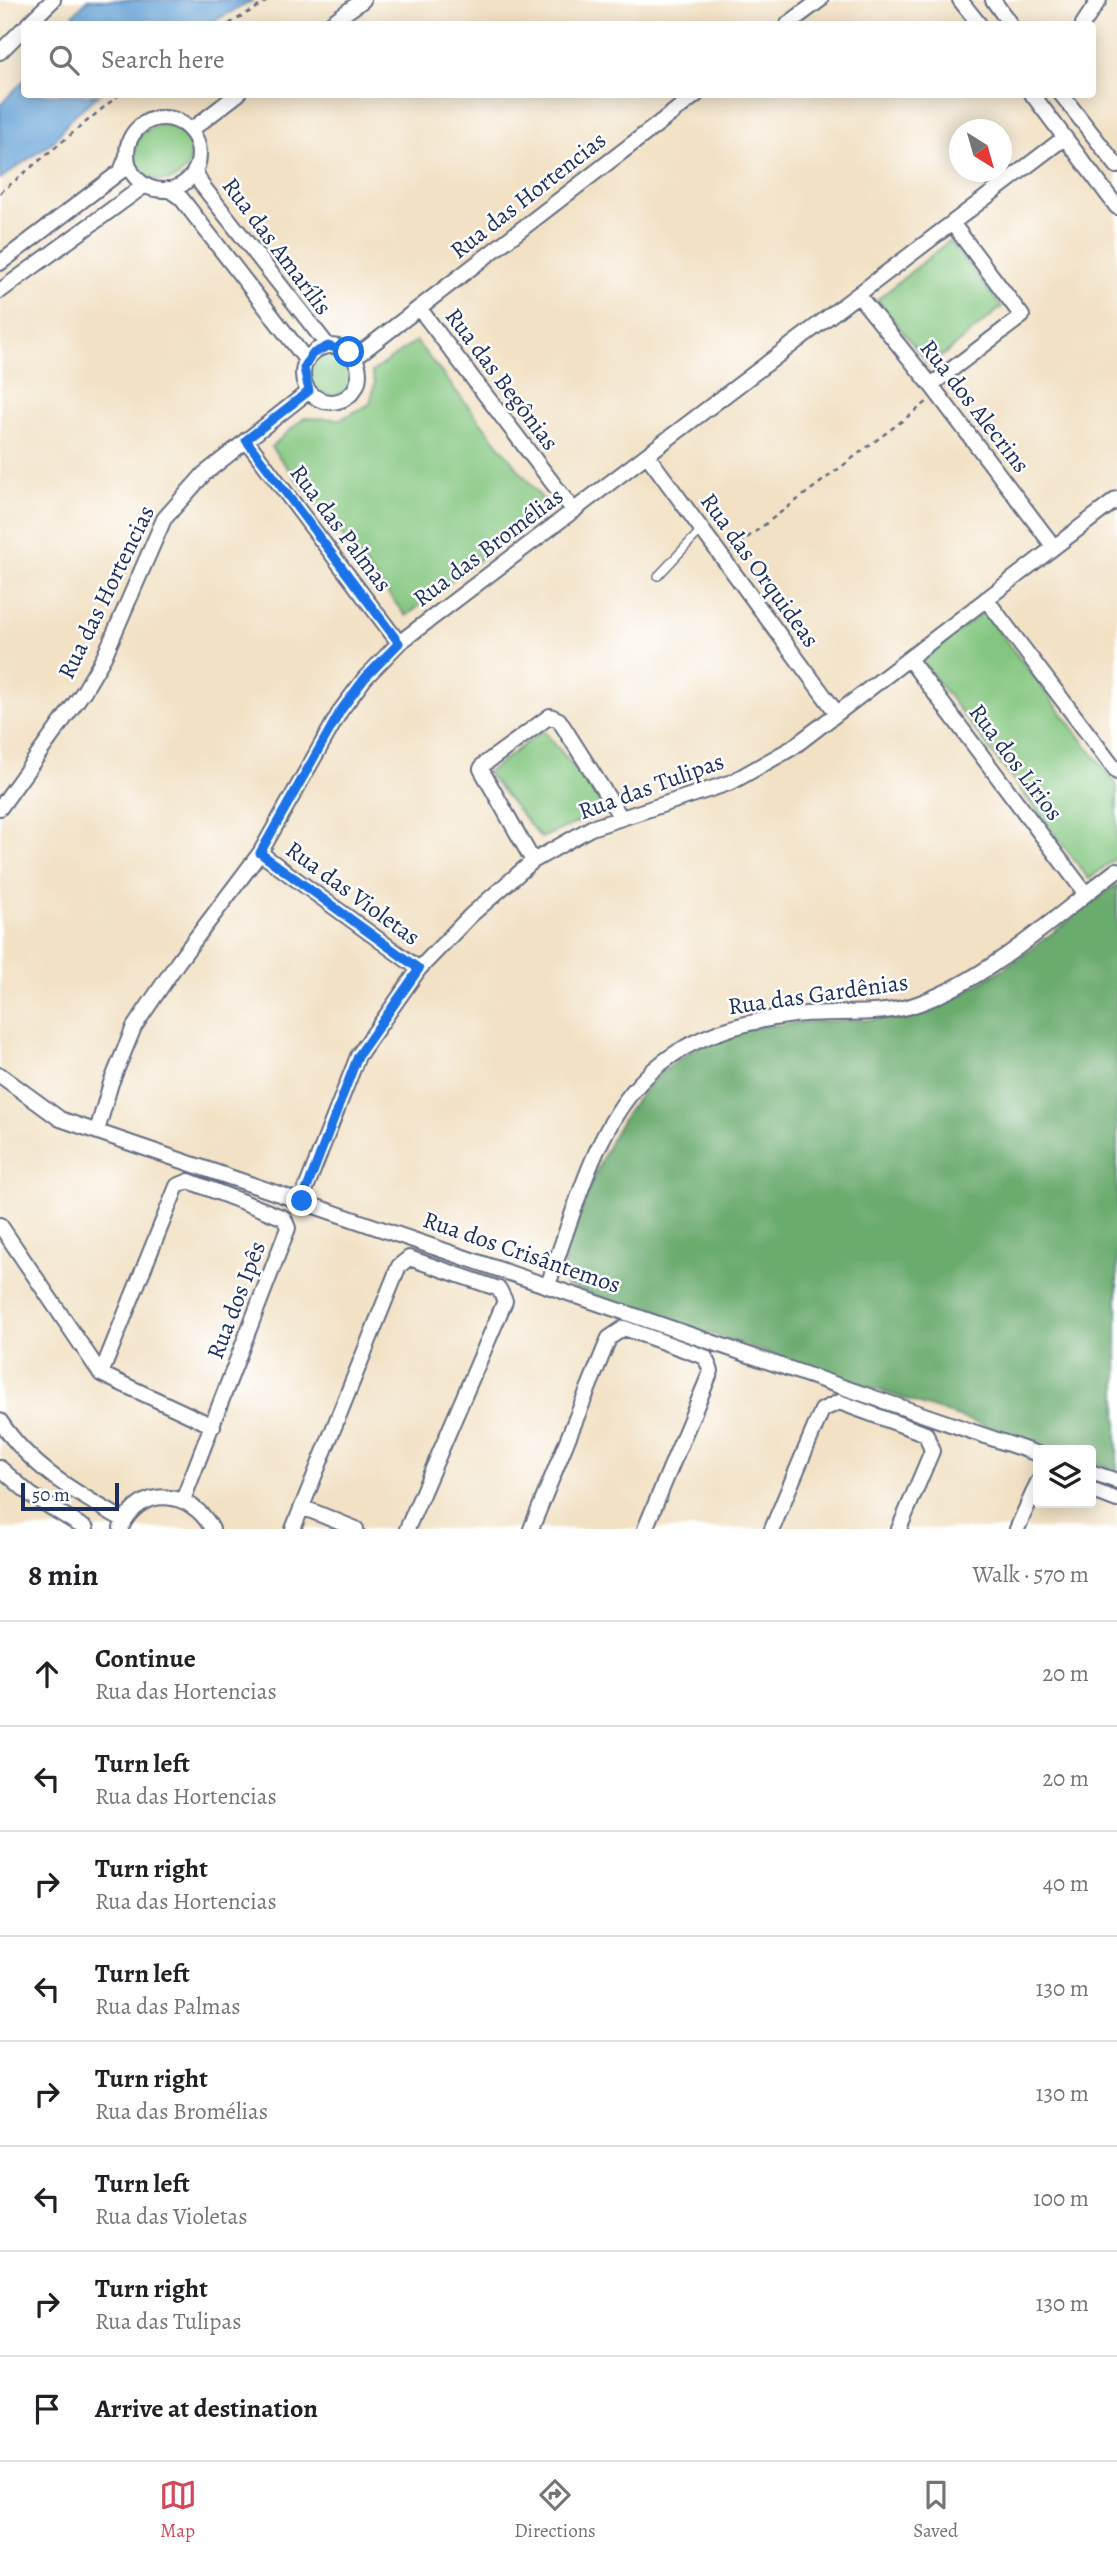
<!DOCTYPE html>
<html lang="en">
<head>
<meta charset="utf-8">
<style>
  :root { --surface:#fff; --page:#f2f2f2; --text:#202124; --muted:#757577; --line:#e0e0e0; --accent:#d1495b }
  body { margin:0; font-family:Alegreya,serif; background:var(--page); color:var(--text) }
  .controls { position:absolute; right:21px; bottom:21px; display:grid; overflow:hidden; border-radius:7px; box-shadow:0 4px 18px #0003 }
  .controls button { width:63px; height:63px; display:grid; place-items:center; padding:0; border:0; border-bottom:2px solid var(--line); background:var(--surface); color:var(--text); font:35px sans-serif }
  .compass { position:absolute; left:949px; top:119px; width:63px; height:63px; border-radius:50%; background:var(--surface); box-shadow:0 4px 18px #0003; rotate:143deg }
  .scale { position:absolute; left:21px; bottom:18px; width:98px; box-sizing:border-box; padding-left:7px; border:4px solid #1b2f5e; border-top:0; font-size:19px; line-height:24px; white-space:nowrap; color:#1b2f5e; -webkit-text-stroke:5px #fff; paint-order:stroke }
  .stop { position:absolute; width:21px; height:21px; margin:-16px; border:5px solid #1a73e8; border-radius:50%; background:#fff }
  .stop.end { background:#1a73e8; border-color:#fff; box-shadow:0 2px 7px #0008 }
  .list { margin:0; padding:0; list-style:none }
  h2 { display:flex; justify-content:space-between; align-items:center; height:91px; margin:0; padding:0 28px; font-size:30px }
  h2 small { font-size:23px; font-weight:400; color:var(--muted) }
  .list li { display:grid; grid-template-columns:46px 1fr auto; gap:21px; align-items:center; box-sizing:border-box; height:105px; padding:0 28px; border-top:2px solid var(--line) }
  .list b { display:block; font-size:26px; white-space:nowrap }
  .list p { margin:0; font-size:23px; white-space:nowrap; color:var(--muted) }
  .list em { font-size:23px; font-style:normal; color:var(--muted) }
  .icon { flex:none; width:38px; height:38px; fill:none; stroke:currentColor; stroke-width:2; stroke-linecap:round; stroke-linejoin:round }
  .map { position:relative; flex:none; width:1117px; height:1529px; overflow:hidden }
  .search { position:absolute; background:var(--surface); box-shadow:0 4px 18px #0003; left:21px; right:21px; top:21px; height:77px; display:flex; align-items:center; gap:18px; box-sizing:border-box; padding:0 24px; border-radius:7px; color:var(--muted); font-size:26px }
  .sheet { height:931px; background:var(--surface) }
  nav { display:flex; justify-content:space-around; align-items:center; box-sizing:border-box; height:98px; border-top:2px solid var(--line); background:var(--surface); font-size:19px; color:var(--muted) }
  nav a { display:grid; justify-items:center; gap:4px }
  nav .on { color:var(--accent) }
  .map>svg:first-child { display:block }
</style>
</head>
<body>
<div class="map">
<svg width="1117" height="1529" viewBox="0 0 1117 1529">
  <rect width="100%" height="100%" fill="#fff"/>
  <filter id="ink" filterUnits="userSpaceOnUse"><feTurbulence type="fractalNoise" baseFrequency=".0143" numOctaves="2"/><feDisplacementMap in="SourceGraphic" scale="14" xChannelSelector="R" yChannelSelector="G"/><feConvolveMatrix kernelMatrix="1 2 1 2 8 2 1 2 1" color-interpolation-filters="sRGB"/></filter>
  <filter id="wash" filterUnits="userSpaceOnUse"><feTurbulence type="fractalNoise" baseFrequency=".00686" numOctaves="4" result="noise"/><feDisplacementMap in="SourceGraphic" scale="28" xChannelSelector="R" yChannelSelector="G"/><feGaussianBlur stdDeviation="1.57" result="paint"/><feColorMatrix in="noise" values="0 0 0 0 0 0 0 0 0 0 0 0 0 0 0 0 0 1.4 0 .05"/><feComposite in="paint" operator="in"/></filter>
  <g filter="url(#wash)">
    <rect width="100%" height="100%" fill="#f2e1c4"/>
    <path fill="#83c67f" stroke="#4f7a6e" stroke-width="2" d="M135 153a28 28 0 1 1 56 0a28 28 0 1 1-56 0Z
      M949,241L1002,307L930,366L877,300Z
      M416,341L548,506L406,616L271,447L304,418L341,419L370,404L375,383L372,372Z
      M309 374a22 22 0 1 1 44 0a22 22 0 1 1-44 0Z
      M984,612L1117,785V857L1089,879L921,660Z
      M543,730L609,809L541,838L487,773Z"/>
    <path fill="#6aab6e" stroke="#426d66" stroke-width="2" d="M1117,884V1471L1091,1462V1450H1057L567,1286L560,1274C595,1172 621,1064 739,1031C757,1026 778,1025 797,1023C839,1018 882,1025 922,1010C995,985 1056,928 1117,884Z"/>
    <path fill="#65a2d7" stroke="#40689a" stroke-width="2" d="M87,0H254L208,24H82L73,15Z
      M24,80V94L99,95L72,117L54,141L0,179V105Z"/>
  </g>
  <g filter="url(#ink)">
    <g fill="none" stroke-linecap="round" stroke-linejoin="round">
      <defs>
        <path id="lane" d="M658,576L702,529"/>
        <path id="street" d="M960,0L979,24
          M993,0L1010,24
          M28,24L53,0
          M330,24L363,0
          M788,24L820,0
          M1083,24L1099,0
          M0,52L24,28
          M1032,94L1117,207
          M1061,94L1117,166
          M127 154a36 36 0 1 1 72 0a36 36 0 1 1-72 0Z
          M191,130L238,94
          M195,170L201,184L328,346
          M168,189L181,198L307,361
          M0,263L121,171L127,156
          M0,291L145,185
          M858,295L931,385L1054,547
          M419,308L574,511
          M303 374a28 28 0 1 1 56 0a28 28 0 1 1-56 0Z
          M354,358L697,94
          M931,385L1022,316L952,223
          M246,440L399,643
          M647,455L836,712
          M986,599L1117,772
          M909,659L1086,894
          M0,808L84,691L104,657L164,519L204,474L309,391
          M260,853L419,969
          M533,861L481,769L483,765L550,716L559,720L620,816
          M0,1075L60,1119L1038,1454
          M97,1131L111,1083L134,1027L178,962L260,853L341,710L365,678L399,643L1064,138
          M301,1201L358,1056L419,969L471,915L533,861L591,828L732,782L792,748L1117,499
          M0,1225L101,1374L213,1426
          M548,1285C599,1138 617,1037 794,1015C835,1010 881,1018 920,1003C991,977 1057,915 1117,870
          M101,1374L177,1186L189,1181L284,1218L288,1228L183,1500
          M0,1421C31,1468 76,1493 124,1520
          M0,1468L31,1495L86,1529
          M1091,1472L1117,1481
          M1091,1490L1117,1500
          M302,1507L356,1529
          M121,1528C140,1484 192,1490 212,1529
          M293,1529L399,1266L409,1258L499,1289L505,1301L407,1529
          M531,1529L609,1338L624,1328L705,1357L711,1371L645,1529
          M772,1529L822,1410L839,1402L926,1434L932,1451L899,1529
          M1017,1529L1038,1482"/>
      </defs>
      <use href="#lane" stroke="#666d82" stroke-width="10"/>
      <use href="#street" stroke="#666d82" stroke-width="18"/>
      <path stroke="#666d82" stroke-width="2.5" stroke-dasharray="5 5" stroke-linecap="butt" d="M61,21L64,24
        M229,24L269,0
        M0,193L120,94
        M731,550L927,402"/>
      <use href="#lane" stroke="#fff" stroke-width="7"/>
      <use href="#street" stroke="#fff" stroke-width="14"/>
    </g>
  </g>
  <g fill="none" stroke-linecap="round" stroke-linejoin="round" filter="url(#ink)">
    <path stroke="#1a73e8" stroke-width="9" d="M302,1201L358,1056L419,969L260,853L341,710L365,678L399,643L246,440L309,391L304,368L312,354L328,346L349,352"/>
  </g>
  <g text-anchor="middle" stroke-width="5" stroke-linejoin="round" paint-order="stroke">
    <g font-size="24" fill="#1b2f5e" stroke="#fff">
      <text transform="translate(528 195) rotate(-38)" y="8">Rua das Hortencias</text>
      <text transform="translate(277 246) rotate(53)" y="8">Rua das Amarílis</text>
      <text transform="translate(502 379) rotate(53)" y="8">Rua das Begônias</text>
      <text transform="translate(975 406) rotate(52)" y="8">Rua dos Alecrins</text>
      <text transform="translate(341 528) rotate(53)" y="8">Rua das Palmas</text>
      <text transform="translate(488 547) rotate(-37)" y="8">Rua das Bromélias</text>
      <text transform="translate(760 570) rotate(54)" y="8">Rua das Orquideas</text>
      <text transform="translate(106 592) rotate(-64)" y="8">Rua das Hortencias</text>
      <text transform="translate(1016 762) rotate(53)" y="8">Rua dos Lírios</text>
      <text transform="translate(651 786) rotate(-20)" y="8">Rua das Tulipas</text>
      <text transform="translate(353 893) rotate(36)" y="8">Rua das Violetas</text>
      <text transform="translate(818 994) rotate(-8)" y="8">Rua das Gardênias</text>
      <text transform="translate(522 1252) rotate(19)" y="8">Rua dos Crisântemos</text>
      <text transform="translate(236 1300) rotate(-69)" y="8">Rua dos Ipês</text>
    </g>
  </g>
</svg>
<div class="controls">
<button><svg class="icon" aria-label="layers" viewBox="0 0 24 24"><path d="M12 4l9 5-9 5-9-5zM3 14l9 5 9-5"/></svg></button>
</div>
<svg class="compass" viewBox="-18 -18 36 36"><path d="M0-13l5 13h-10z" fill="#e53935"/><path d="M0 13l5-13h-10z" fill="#757577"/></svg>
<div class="scale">50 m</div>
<div class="stop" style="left:349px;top:352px"></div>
<div class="stop end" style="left:302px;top:1201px"></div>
<div class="search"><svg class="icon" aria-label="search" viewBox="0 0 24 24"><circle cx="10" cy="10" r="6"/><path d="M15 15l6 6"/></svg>Search here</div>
</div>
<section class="sheet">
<h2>8 min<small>Walk · 570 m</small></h2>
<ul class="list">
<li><svg class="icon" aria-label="ahead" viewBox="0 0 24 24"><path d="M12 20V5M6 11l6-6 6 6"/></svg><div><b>Continue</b><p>Rua das Hortencias</p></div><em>20 m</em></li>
<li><svg class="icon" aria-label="left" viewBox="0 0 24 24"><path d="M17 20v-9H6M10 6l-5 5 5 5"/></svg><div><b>Turn left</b><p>Rua das Hortencias</p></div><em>20 m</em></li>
<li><svg class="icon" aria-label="right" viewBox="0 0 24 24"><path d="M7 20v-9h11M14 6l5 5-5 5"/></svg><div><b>Turn right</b><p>Rua das Hortencias</p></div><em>40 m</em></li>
<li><svg class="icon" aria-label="left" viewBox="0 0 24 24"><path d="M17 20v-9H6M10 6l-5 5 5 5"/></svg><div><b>Turn left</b><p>Rua das Palmas</p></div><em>130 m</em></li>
<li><svg class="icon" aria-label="right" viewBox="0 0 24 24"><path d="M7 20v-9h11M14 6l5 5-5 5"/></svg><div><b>Turn right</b><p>Rua das Bromélias</p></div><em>130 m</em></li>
<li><svg class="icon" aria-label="left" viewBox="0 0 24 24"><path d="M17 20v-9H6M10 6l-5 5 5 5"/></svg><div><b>Turn left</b><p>Rua das Violetas</p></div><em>100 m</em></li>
<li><svg class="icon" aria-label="right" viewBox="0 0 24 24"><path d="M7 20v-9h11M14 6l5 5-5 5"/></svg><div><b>Turn right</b><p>Rua das Tulipas</p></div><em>130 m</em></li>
<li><svg class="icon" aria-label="arrive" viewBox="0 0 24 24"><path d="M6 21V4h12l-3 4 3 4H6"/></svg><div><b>Arrive at destination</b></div></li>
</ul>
</section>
<nav>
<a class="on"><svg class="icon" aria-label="map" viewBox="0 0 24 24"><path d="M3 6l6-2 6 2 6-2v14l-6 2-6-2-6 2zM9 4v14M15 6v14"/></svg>Map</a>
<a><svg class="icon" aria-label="directions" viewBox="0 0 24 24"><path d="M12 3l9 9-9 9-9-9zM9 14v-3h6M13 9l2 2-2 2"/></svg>Directions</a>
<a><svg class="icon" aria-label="saved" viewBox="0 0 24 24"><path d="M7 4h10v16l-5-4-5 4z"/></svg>Saved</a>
</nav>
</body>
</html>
